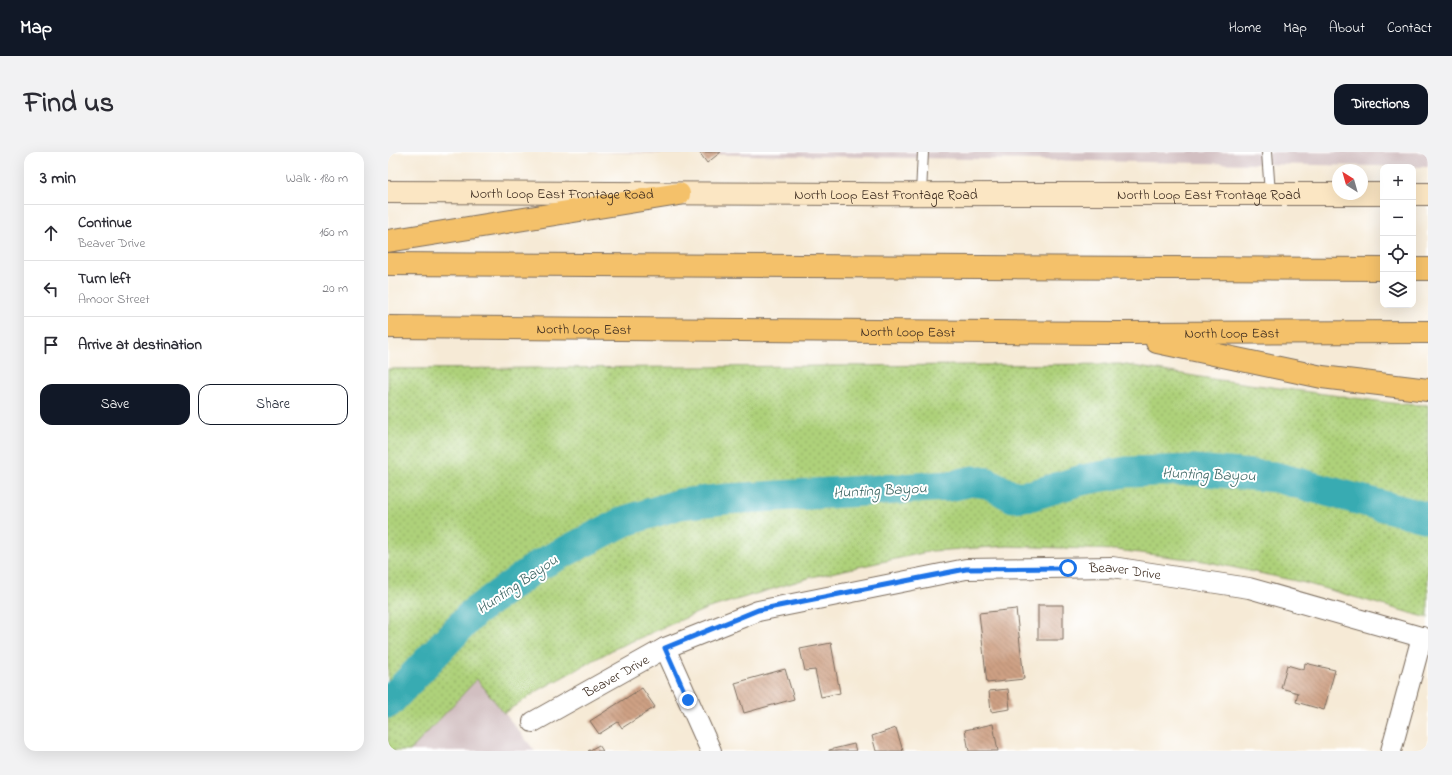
<!DOCTYPE html>
<html lang="en">
<head>
<meta charset="utf-8">
<style>
  :root { --surface:#fff; --page:#f2f2f3; --text:#2b2b33; --muted:#7c7c81; --line:#e1e1e2; --accent:#111827 }
  body { margin:0; font-family:"Indie Flower",sans-serif; background:var(--page); color:var(--text) }
  .controls { position:absolute; right:12px; top:12px; display:grid; overflow:hidden; border-radius:8px; box-shadow:0 4px 16px #0002 }
  .controls button { width:36px; height:36px; display:grid; place-items:center; padding:0; border:0; border-bottom:1px solid var(--line); background:var(--surface); color:var(--text); font:20px sans-serif }
  .compass { position:absolute; left:944px; top:12px; width:36px; height:36px; border-radius:50%; background:var(--surface); box-shadow:0 4px 16px #0002; rotate:323deg }
  .stop { position:absolute; width:12px; height:12px; margin:-9px; border:3px solid #1a73e8; border-radius:50%; background:#fff }
  .stop.end { background:#1a73e8; border-color:#fff; box-shadow:0 1px 4px #0008 }
  .list { margin:0; padding:0; list-style:none }
  h2 { display:flex; justify-content:space-between; align-items:center; height:52px; margin:0; padding:0 16px; font-size:17px }
  h2 small { font-size:13px; font-weight:400; color:var(--muted) }
  .list li { display:grid; grid-template-columns:26px 1fr auto; gap:12px; align-items:center; box-sizing:border-box; height:56px; padding:0 16px; border-top:1px solid var(--line) }
  .list b { display:block; font-size:15px; white-space:nowrap }
  .list p { margin:0; font-size:13px; white-space:nowrap; color:var(--muted) }
  .list em { font-size:13px; font-style:normal; color:var(--muted) }
  .actions { display:flex; gap:8px; padding:12px 16px }
  .actions a { flex:1; padding:9px 0; border:1px solid var(--accent); border-radius:12px; text-align:center; font-size:14px; color:var(--accent) }
  .actions .main { background:var(--accent); color:#fff }
  .icon { flex:none; width:22px; height:22px; fill:none; stroke:currentColor; stroke-width:2; stroke-linecap:round; stroke-linejoin:round }
  .map { position:relative; flex:none; width:1040px; height:599px; overflow:hidden; border-radius:12px }
  header { display:flex; align-items:center; gap:24px; box-sizing:border-box; height:56px; padding:0 20px; background:var(--accent); color:#fff }
  header strong { font-size:19px }
  nav { display:flex; gap:22px; margin-inline-start:auto; font-size:14px }
  .intro { display:flex; align-items:center; justify-content:space-between; box-sizing:border-box; height:96px; padding:0 24px }
  h1 { margin:0; font-size:28px }
  .button { padding:10px 18px; border-radius:12px; background:var(--accent); color:#fff; font-size:14px; font-weight:700 }
  main { display:flex; gap:24px; padding:0 24px }
  aside { flex:1; background:var(--surface); border-radius:12px; box-shadow:0 4px 16px #0002 }
  .map>svg:first-child { display:block }
</style>
</head>
<body>
<header>
<strong>Map</strong>
<nav><a>Home</a><a>Map</a><a>About</a><a>Contact</a></nav>
</header>
<div class="intro"><h1>Find us</h1><a class="button">Directions</a></div>
<main>
<aside>
<h2>3 min<small>Walk · 180 m</small></h2>
<ul class="list">
<li><svg class="icon" aria-label="ahead" viewBox="0 0 24 24"><path d="M12 20V5M6 11l6-6 6 6"/></svg><div><b>Continue</b><p>Beaver Drive</p></div><em>160 m</em></li>
<li><svg class="icon" aria-label="left" viewBox="0 0 24 24"><path d="M17 20v-9H6M10 6l-5 5 5 5"/></svg><div><b>Turn left</b><p>Amoor Street</p></div><em>20 m</em></li>
<li><svg class="icon" aria-label="arrive" viewBox="0 0 24 24"><path d="M6 21V4h12l-3 4 3 4H6"/></svg><div><b>Arrive at destination</b></div></li>
</ul>
<div class="actions"><a class="main">Save</a><a>Share</a></div>
</aside>
<div class="map">
<svg width="1040" height="599" viewBox="0 0 1040 599">
  <defs>
    <pattern id="grass-dots" width="8" height="8" patternUnits="userSpaceOnUse"><rect width="8" height="8" fill="#aed17a"/><path d="M2 2h.1M6 6h.1" fill="none" stroke="#8faa63" stroke-width="1.8" stroke-linecap="round"/></pattern>
    <pattern id="building-back-hatch" width="6" height="6" patternUnits="userSpaceOnUse"><rect width="6" height="6" fill="#cea084"/><path d="M-1 5l2 2M0 0l6 6M5-1l2 2" fill="none" stroke="#a8836b"/></pattern>
  </defs>
  <rect width="100%" height="100%" fill="#fff"/>
  <filter id="ink" filterUnits="userSpaceOnUse"><feTurbulence type="fractalNoise" baseFrequency=".025" numOctaves="2"/><feDisplacementMap in="SourceGraphic" scale="8" xChannelSelector="R" yChannelSelector="G"/><feConvolveMatrix kernelMatrix="1 2 1 2 8 2 1 2 1" color-interpolation-filters="sRGB"/></filter>
  <filter id="wash" filterUnits="userSpaceOnUse"><feTurbulence type="fractalNoise" baseFrequency=".012" numOctaves="4" result="noise"/><feDisplacementMap in="SourceGraphic" scale="16" xChannelSelector="R" yChannelSelector="G"/><feGaussianBlur stdDeviation="0.9" result="paint"/><feColorMatrix in="noise" values="0 0 0 0 0 0 0 0 0 0 0 0 0 0 0 0 0 1.4 0 .05"/><feComposite in="paint" operator="in"/></filter>
  <g filter="url(#wash)">
    <rect width="100%" height="100%" fill="#f6ead6"/>
    <path fill="#d2bfc1" d="M190,0H1040V15Z
      M89,527L147,599H21Z"/>
    <path fill="url(#grass-dots)" stroke="#747e4c" d="M732,212L831,228L1012,252L1040,253V466L917,431L816,409L728,398L620,394L544,399L424,425L318,457L226,497L151,538L116,561L89,527L22,599H0V217Z"/>
    <g fill="none" stroke-linecap="round" stroke-linejoin="round">
      <path stroke="#39abb2" stroke-width="31" d="M0,551L85,461L151,413L237,369L292,352L338,347L562,334L584,329L600,331L625,345L645,343L694,328L738,320L807,318L887,325L1040,366"/>
    </g>
    <g id="blocks">
      <path fill="url(#building-back-hatch)" d="M311,0H333L319,11Z
        M650,453H675V488H650Z
        M628,457L636,527L599,531L591,461Z
        M443,491L452,541L433,545L427,518L417,519L412,497Z
        M917,511L947,518L936,558L908,550L910,541L893,536L899,513L916,518Z
        M397,517L406,547L356,561L347,531Z
        M254,536L267,555L234,576L230,570L211,582L202,569Z
        M620,537L622,557L603,560L601,539Z
        M605,572L610,599H581L577,578Z
        M508,576L515,599H488L484,584Z
        M466,592L468,599H441V598Z
        M211,593L215,599H200Z"/>
    </g>
  </g>
  <g filter="url(#ink)">
    <use href="#blocks" fill-opacity="0" stroke="#7c6d5e" stroke-width="1"/>
    <g fill="none" stroke-linecap="round" stroke-linejoin="round">
      <defs>
        <path id="service" d="M879,0L882,42
          M533,41L535,0"/>
        <g id="minor">
          <path d="M277,496L323,599"/>
          <path id="s1" d="M145,570L277,496L370,459L578,417L724,415L861,436L1040,487"/>
          <path d="M1003,599L1034,485"/>
        </g>
        <g id="secondary">
          <path id="s2" d="M0,40C332,43 663,42 995,42"/>
          <path d="M1025,42H1040"/>
        </g>
        <g id="motorway">
          <path d="M0,89L291,42"/>
          <path d="M0,112L995,117"/>
          <path d="M1025,117H1040"/>
          <path id="s3" d="M0,175L729,181L1040,180"/>
          <path d="M769,190L934,225L1040,238"/>
        </g>
      </defs>
      <use href="#service" stroke="#7c6d5e" stroke-width="12"/>
      <use href="#minor" stroke="#7c6d5e" stroke-width="22"/>
      <use href="#secondary" stroke="#7c6d5e" stroke-width="24"/>
      <use href="#motorway" stroke="#7c6d5e" stroke-width="24"/>
      <use href="#service" stroke="#fff" stroke-width="10"/>
      <use href="#minor" stroke="#fff" stroke-width="20"/>
      <use href="#secondary" stroke="#fbe6c3" stroke-width="22"/>
      <use href="#motorway" stroke="#f4c16a" stroke-width="22"/>
    </g>
  </g>
  <g fill="none" stroke-linecap="round" stroke-linejoin="round" filter="url(#ink)">
    <path stroke="#1a73e8" stroke-width="5" d="M300,548L277,496L370,458L578,417L680,416"/>
  </g>
  <g text-anchor="middle" stroke-width="4" stroke-linejoin="round" paint-order="stroke">
    <g font-size="14" fill="#3b2a1e" stroke="#fff">
      <text dy="5" stroke="none"><textPath href="#s2" startOffset="174">North Loop East Frontage Road</textPath></text>
      <text dy="5" stroke="none"><textPath href="#s2" startOffset="498">North Loop East Frontage Road</textPath></text>
      <text dy="5" stroke="none"><textPath href="#s2" startOffset="821">North Loop East Frontage Road</textPath></text>
      <text dy="5" stroke="none"><textPath href="#s3" startOffset="196">North Loop East</textPath></text>
      <text dy="5" stroke="none"><textPath href="#s3" startOffset="520">North Loop East</textPath></text>
      <text dy="5" stroke="none"><textPath href="#s3" startOffset="844">North Loop East</textPath></text>
      <text dy="5" stroke="none"><textPath href="#s1" startOffset="623">Beaver Drive</textPath></text>
      <text dy="5" stroke="none"><textPath href="#s1" startOffset="95">Beaver Drive</textPath></text>
    </g>
    <g font-size="15" font-style="italic" fill="#3a6461" stroke="#fff">
      <text transform="translate(821 322) rotate(2)" y="5">Hunting Bayou</text>
      <text transform="translate(492 338) rotate(-3)" y="5">Hunting Bayou</text>
      <text transform="translate(129 432) rotate(-34)" y="5">Hunting Bayou</text>
    </g>
  </g>
</svg>
<div class="controls">
<button>+</button>
<button>−</button>
<button><svg class="icon" aria-label="locate" viewBox="0 0 24 24"><circle cx="12" cy="12" r="6"/><path d="M12 2v4M12 18v4M2 12h4M18 12h4"/></svg></button>
<button><svg class="icon" aria-label="layers" viewBox="0 0 24 24"><path d="M12 4l9 5-9 5-9-5zM3 14l9 5 9-5"/></svg></button>
</div>
<svg class="compass" viewBox="-18 -18 36 36"><path d="M0-13l5 13h-10z" fill="#e53935"/><path d="M0 13l5-13h-10z" fill="#7c7c81"/></svg>
<div class="stop" style="left:680px;top:416px"></div>
<div class="stop end" style="left:300px;top:548px"></div>
</div>
</main>
</body>
</html>
